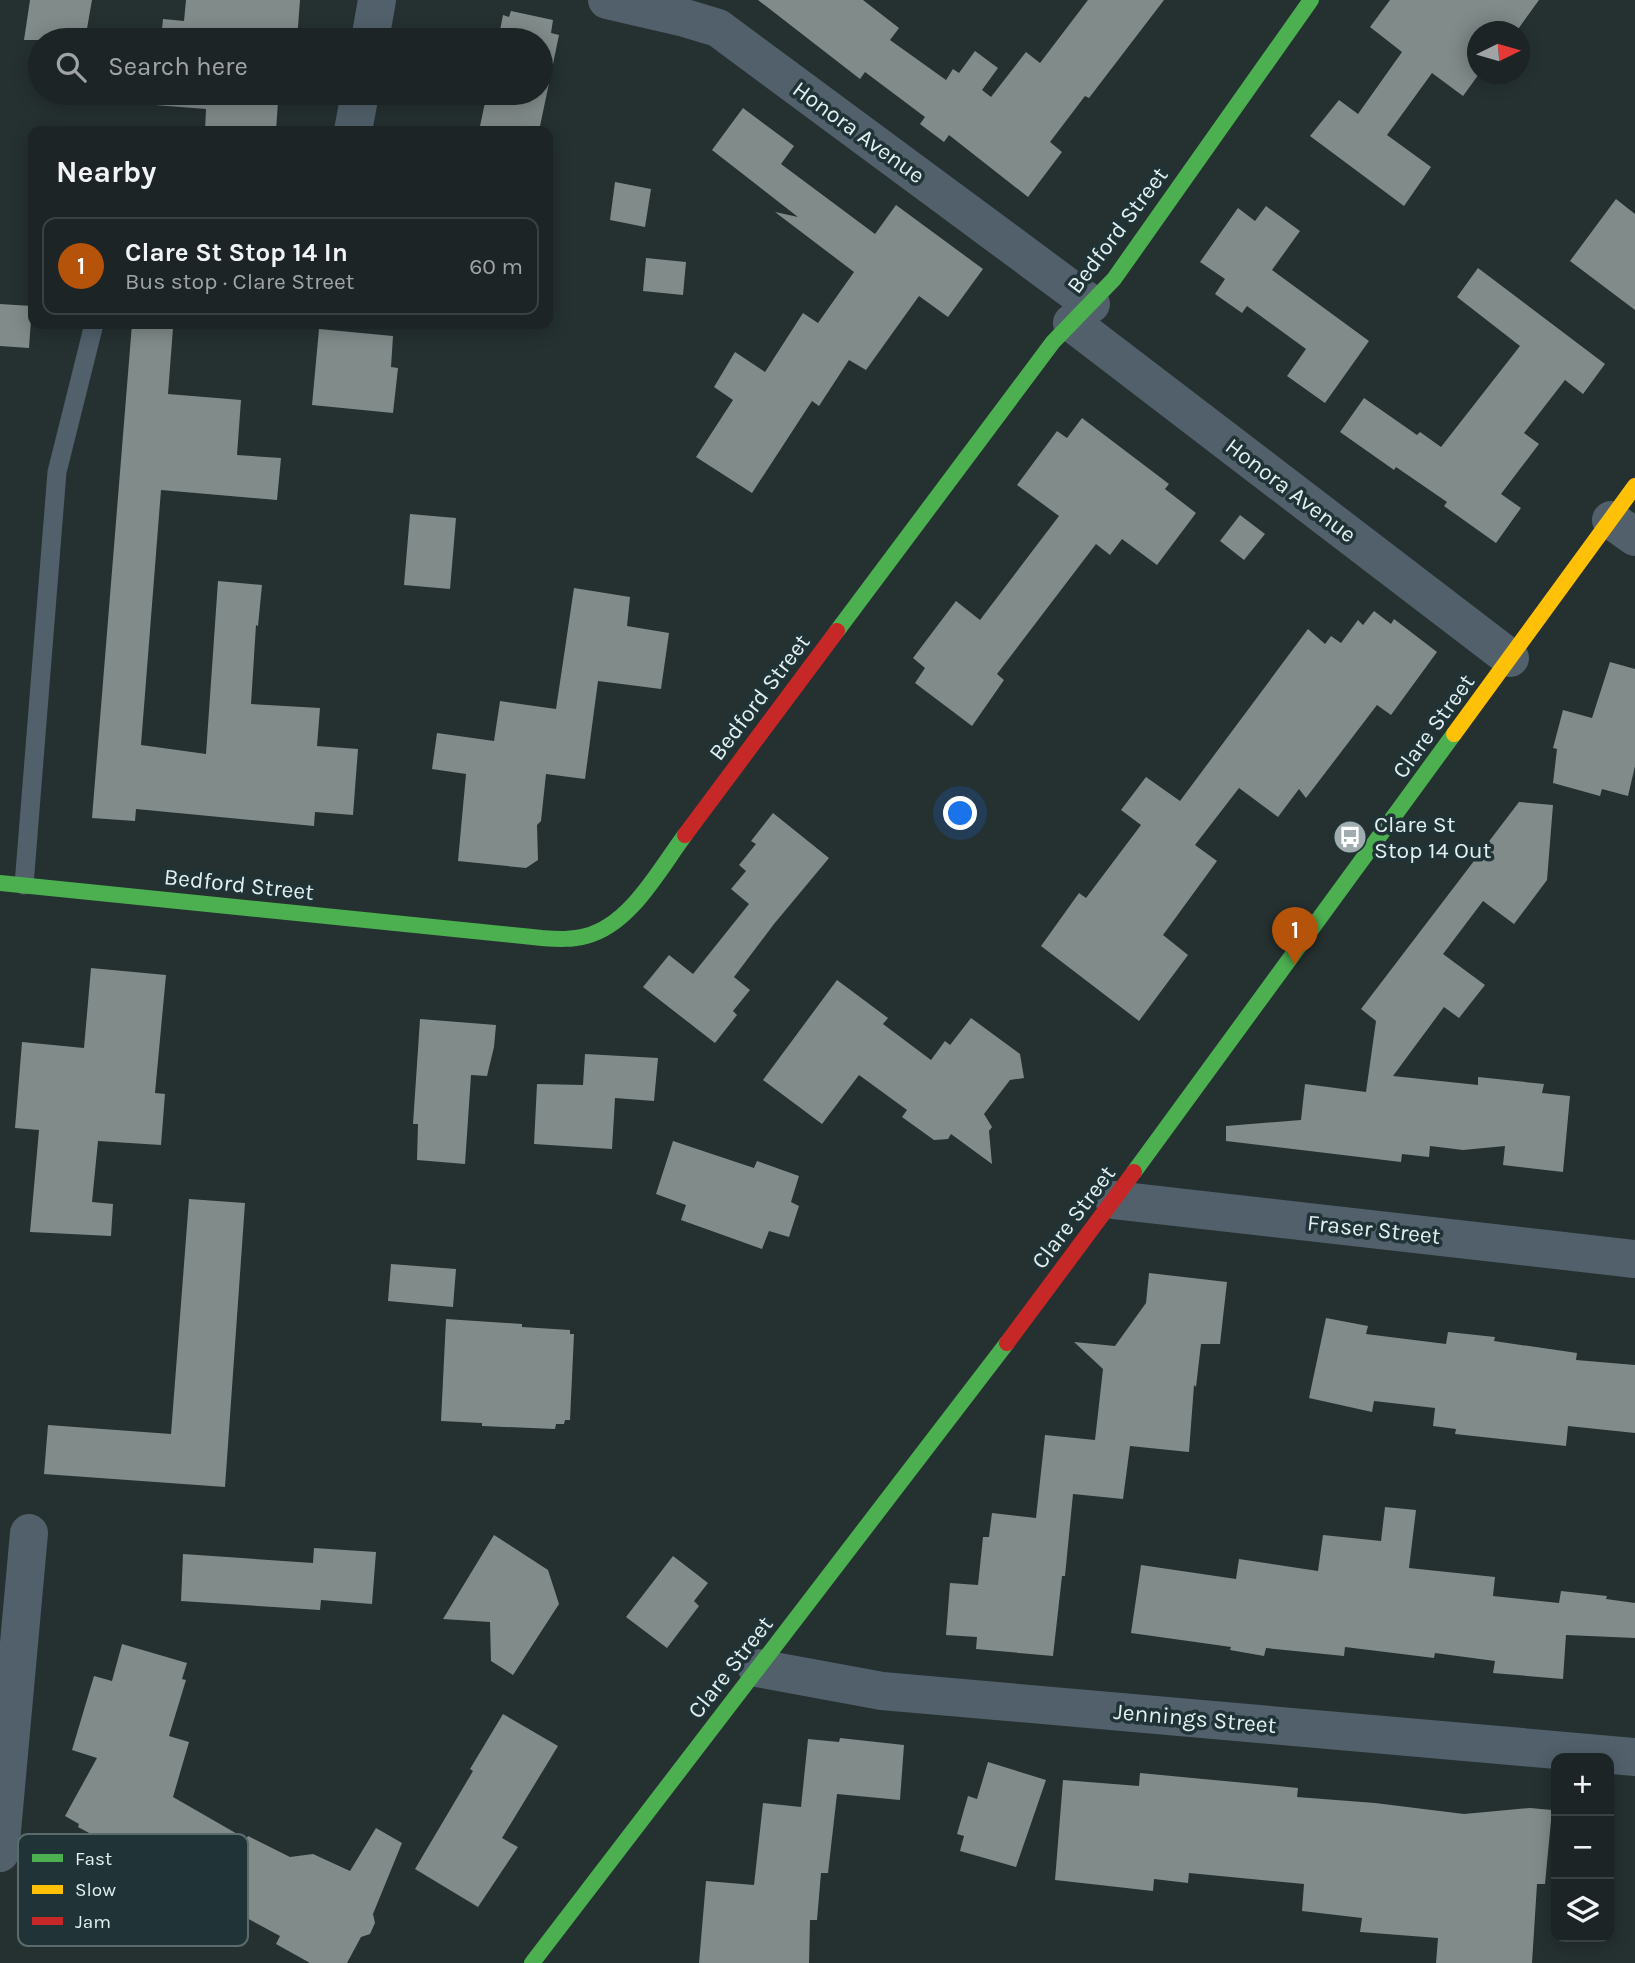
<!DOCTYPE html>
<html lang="en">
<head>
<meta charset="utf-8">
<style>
  :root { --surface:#1c2425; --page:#293032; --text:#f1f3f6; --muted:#a0a4a7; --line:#3a4142; --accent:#b45309 }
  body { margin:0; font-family:Karla,sans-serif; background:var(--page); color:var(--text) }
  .controls { position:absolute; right:21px; bottom:21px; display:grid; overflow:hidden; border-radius:14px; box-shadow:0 4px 18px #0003 }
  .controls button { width:63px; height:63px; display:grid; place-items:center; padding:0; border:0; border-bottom:2px solid var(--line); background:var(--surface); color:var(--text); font:35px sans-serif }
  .compass { position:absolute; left:1467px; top:21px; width:63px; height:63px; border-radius:50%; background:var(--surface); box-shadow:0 4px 18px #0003; rotate:85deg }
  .you { position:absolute; left:961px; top:814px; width:24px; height:24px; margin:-18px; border:5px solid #fff; border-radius:50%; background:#1a73e8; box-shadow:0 0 0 10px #1a73e833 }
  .badge { display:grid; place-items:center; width:46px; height:46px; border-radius:50%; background:var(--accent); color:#fff; font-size:23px; font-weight:700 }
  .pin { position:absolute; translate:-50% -58px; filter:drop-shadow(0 2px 4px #0008) }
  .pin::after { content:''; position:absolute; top:37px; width:24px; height:21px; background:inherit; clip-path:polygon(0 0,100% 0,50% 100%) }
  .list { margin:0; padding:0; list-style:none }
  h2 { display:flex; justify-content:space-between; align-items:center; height:91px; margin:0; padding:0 28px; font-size:30px }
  h2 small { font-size:23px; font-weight:400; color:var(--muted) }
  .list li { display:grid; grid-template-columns:46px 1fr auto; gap:21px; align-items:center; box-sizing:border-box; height:98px; margin:0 14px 14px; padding:0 14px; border:2px solid var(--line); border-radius:14px }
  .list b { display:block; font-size:26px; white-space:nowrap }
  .list p { margin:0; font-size:23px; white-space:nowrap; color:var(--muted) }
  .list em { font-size:23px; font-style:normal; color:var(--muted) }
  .icon { flex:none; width:38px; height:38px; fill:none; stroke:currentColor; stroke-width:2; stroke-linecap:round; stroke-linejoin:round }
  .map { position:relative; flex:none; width:1635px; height:1963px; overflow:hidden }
  .search { position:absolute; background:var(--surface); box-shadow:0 4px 18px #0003; left:28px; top:28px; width:525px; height:77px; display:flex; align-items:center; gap:18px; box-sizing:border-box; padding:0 24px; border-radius:38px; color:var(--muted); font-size:26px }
  .panel { position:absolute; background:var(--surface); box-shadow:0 4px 18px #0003; left:28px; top:126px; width:525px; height:203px; border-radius:14px }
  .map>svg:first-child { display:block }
</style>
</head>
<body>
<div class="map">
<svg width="1635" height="1963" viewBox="0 0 1635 1963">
  <rect width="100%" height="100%" fill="#253031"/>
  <path fill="#818b8a" d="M30,0H92L85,40H24Z
    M186,0H300L297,40H161L163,19L184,21Z
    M758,0H863L899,28L890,40L946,80L953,69L959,73L975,51L998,68L982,90L991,97L1026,52L1040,63L1088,0H1164L1089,98L1085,96L1050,142L1062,152L1028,197L949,135L944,142L920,124L925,117L865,72L860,79Z
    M1390,0H1539L1516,32H1478L1479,74L1463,96L1432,73L1387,135L1431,167L1404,206L1310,136L1339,100L1358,114L1402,52L1370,27Z
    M511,11L553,20L551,33L559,35L539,131H479L487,93H541V40H498L503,15L509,17Z
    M156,93H293L292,103L278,102L276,131H205L206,109L155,105Z
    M743,108L794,146L781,164L875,234L896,205L983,269L948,317L919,296L866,370L849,360L819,406L812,401L752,493L696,457L733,400L714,387L735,352L765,372L803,313L818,323L854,272L775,212L798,217L712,150Z
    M615,182L651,189L645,227L610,220Z
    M1616,199L1635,214V310L1570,261Z
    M1266,206L1300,231L1272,270L1369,341L1325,403L1287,376L1306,349L1247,306L1242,313L1215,294L1225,279L1200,262L1238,208L1255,221Z
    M646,258L686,262L683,295L643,291Z
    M1478,268L1605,364L1583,394L1565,380L1524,433L1539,444L1501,494L1521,508L1496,543L1444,506L1447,502L1396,467L1394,470L1340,432L1364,398L1417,435L1420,432L1441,447L1520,346L1457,297Z
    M0,304L32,306L29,348L0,346Z
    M132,324L173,328L168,394L241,400L237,455L281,458L277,500L161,490L141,745L206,754L218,581L262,585L258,626L256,625L251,704L320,708L317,746L358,749L353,815L315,812L314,826L136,809L135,821L92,818Z
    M319,329L393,336L391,367L398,368L393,413L312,405Z
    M1082,418L1169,484L1165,489L1196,513L1157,565L1122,539L1110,555L1096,544L997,674L1004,680L972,726L915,683L925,668L913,658L956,601L980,620L1059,516L1017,485L1057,431L1067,438Z
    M410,514L456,518L450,589L404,585Z
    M1240,515L1265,534L1244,560L1220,541Z
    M574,588L630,597L627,626L669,633L661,689L598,681L585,779L546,774L541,821L537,825L538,860L526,868L458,861L466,774L432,769L437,733L494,741L500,701L556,709Z
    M1374,611L1391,624L1394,619L1437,652L1391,715L1377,705L1306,798L1299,789L1278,817L1239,788L1195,845L1217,861L1163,935L1188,955L1139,1021L1041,946L1079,893L1086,898L1141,825L1121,810L1146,777L1180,801L1308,629L1325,644L1331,636L1341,643L1358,620L1363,625Z
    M1610,662L1635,669V766L1628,796L1602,789L1600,796L1553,783L1557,749L1553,748L1563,710L1592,718Z
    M1519,802L1553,805L1547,880L1514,924L1483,901L1443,954L1485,985L1459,1018L1444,1007L1393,1076L1478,1085V1077L1544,1084L1542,1093L1570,1096L1563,1172L1503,1165L1505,1146L1463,1150L1430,1146L1429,1157L1402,1154L1401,1162L1226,1141V1126L1301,1120L1305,1084L1366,1092L1376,1021L1361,1009Z
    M773,813L829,858L774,924L734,977L750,990L733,1011L737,1015L715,1043L643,987L669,955L693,974L749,904L731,889L746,871L739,865L756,844L751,841Z
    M91,968L166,975L155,1093L165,1094L161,1145L98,1141L92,1202L113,1204L111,1236L30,1232L39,1130L15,1128L22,1042L84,1048Z
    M837,980L888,1018L883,1024L931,1060L945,1041L950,1045L971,1018L1020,1054L1024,1078L1010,1080L984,1114L992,1127L989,1131L992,1164L951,1134L948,1139L934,1140L902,1117L907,1110L859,1075L822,1124L763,1080Z
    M420,1019L496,1025L494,1047L487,1076L471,1075L465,1164L417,1160L418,1124H413Z
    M585,1054L658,1058L654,1101L615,1098L612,1149L534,1144L537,1084L583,1085Z
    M673,1141L754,1168L757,1161L799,1176L791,1202L799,1206L789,1237L769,1231L762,1249L681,1220L686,1205L656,1194Z
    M189,1199L245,1203L225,1487L44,1474L48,1425L171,1434Z
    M391,1264L456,1269L453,1307L388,1301Z
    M1149,1273L1227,1282L1220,1344H1201L1196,1387L1194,1385L1189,1452L1130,1446L1123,1499L1073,1494L1065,1576H1062L1053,1656L976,1649L977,1637L946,1635L950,1583L978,1585L983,1537H989L992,1513L1036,1518L1045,1435L1095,1440L1103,1369L1074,1342L1115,1346L1146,1303Z
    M1326,1318L1368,1326L1366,1334L1446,1344L1448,1332L1495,1337L1494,1341L1577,1353L1576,1360L1635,1365V1433L1568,1426L1566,1446L1455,1434L1456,1429L1433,1426L1435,1408L1374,1401L1372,1412L1309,1398Z
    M446,1319L522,1324V1327L570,1330V1334H574L570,1420H565L564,1424H556L555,1429L482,1426V1423L441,1421Z
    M1385,1507L1416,1510L1409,1568L1495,1577L1493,1596L1559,1603L1561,1591L1607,1596L1606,1599L1635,1603V1638L1566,1635L1563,1679L1493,1673L1495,1661L1435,1653L1434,1658L1345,1647L1344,1656L1266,1648L1264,1656L1230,1650L1231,1647L1131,1633L1141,1565L1236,1579L1239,1559L1318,1571L1323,1535L1381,1541Z
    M494,1535L548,1570L559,1604L513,1675L491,1661L490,1622L443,1619Z
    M314,1548L376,1552L372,1604L321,1600L320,1610L181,1601L183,1554L313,1563Z
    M673,1556L708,1583L694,1601L699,1606L667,1648L626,1617Z
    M122,1644L187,1663L182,1679L186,1680L169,1736L189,1742L173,1797L246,1839L248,1836L290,1857L313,1854L350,1871L376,1828L402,1843L373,1914L375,1923L370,1934L361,1937L347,1963H310L276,1944L280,1936L78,1827L79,1824L65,1816L97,1758L72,1750L94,1676L112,1681Z
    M503,1714L558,1746L502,1838L518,1847L478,1907L415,1869L473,1771L470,1769Z
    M840,1738L904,1745L900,1800L837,1794L828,1873H821L817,1920H810L809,1963H699L706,1881L754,1885L763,1803L801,1807L808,1739L839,1742Z
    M988,1762L1046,1780L1016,1867L960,1851L964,1836L957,1834L968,1796L977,1799Z
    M1140,1773L1298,1788L1297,1797L1375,1803L1464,1814L1530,1808L1552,1810L1545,1884H1537L1532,1963H1436L1438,1938L1360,1932L1362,1918L1302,1911L1304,1884L1189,1873L1188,1883L1154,1879L1153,1891L1055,1880L1063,1780L1139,1786Z"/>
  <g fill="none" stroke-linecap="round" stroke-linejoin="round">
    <path stroke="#51606b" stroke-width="19" d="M24,885L57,472L94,324"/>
    <path stroke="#51606b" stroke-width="38" d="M607,0L685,18L718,28L1091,304
      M370,40L377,0
      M353,131L360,93
      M1072,323L1510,658
      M1611,520L1635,537
      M1114,1200L1635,1259
      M757,1668L882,1691L1635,1757
      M0,1853L29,1533"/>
    <path stroke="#4caf50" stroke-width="16" d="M837,631L1053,342L1114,279L1311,0
      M0,883L542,938C557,939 572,940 586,936C630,925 659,870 685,835
      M1134,1172L1454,734
      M532,1963L1007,1343"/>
    <path stroke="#ffc107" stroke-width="16" d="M1454,734L1635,486"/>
    <path stroke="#c62828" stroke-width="16" d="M685,835L837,631
      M1007,1343L1134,1172"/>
  </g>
  <defs>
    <symbol id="bus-disc" viewBox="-11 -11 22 22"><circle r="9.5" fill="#a0acad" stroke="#203336"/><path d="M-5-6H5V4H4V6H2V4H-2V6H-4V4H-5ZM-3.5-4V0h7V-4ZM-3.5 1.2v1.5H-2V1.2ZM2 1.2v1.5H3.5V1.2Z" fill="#fff"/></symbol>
  </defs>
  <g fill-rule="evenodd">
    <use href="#bus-disc" x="1331" y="818" width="38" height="38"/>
  </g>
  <g text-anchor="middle" stroke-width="7" stroke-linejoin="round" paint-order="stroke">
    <g font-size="23" fill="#e3eff0" stroke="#203336">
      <text transform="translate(859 132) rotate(36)" y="8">Honora Avenue</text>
      <text transform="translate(1117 230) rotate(-53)" y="8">Bedford Street</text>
      <text transform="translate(1291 490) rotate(37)" y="8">Honora Avenue</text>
      <text transform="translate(759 697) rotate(-53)" y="8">Bedford Street</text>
      <text transform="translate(1433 726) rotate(-54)" y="8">Clare Street</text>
      <text transform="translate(239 884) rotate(6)" y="8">Bedford Street</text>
      <text transform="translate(1073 1217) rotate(-53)" y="8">Clare Street</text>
      <text transform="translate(1374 1229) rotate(6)" y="8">Fraser Street</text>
      <text transform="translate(730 1667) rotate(-52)" y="8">Clare Street</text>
      <text transform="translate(1195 1718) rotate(5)" y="8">Jennings Street</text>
    </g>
    <g font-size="23" fill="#e3eff0" stroke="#203336" text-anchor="start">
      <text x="1374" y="832">Clare St<tspan x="1374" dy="26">Stop 14 Out</tspan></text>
    </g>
  </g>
  <rect x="18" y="1834" width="230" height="112" rx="10" fill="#203336" stroke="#5a6b6e" stroke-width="2"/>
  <rect x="32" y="1854" width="31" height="8" fill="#4caf50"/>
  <rect x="32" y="1885" width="31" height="9" fill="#ffc107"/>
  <rect x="32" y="1917" width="31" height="8" fill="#c62828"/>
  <g font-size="19" fill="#e3eff0">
    <text x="75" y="1865">Fast</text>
    <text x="75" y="1896">Slow</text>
    <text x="75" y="1928">Jam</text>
  </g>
</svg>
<div class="controls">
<button>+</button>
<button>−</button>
<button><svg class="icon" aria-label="layers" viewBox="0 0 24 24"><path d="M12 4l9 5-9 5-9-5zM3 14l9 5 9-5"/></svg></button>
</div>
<svg class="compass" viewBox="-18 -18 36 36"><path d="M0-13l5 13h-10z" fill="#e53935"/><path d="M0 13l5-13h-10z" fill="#a0a4a7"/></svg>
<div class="you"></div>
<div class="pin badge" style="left:1295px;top:965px">1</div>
<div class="search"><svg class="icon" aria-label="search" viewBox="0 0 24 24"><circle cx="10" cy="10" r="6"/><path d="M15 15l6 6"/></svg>Search here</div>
<section class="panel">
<h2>Nearby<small></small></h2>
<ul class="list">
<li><span class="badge">1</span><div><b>Clare St Stop 14 In</b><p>Bus stop · Clare Street</p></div><em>60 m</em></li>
</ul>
</section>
</div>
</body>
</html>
